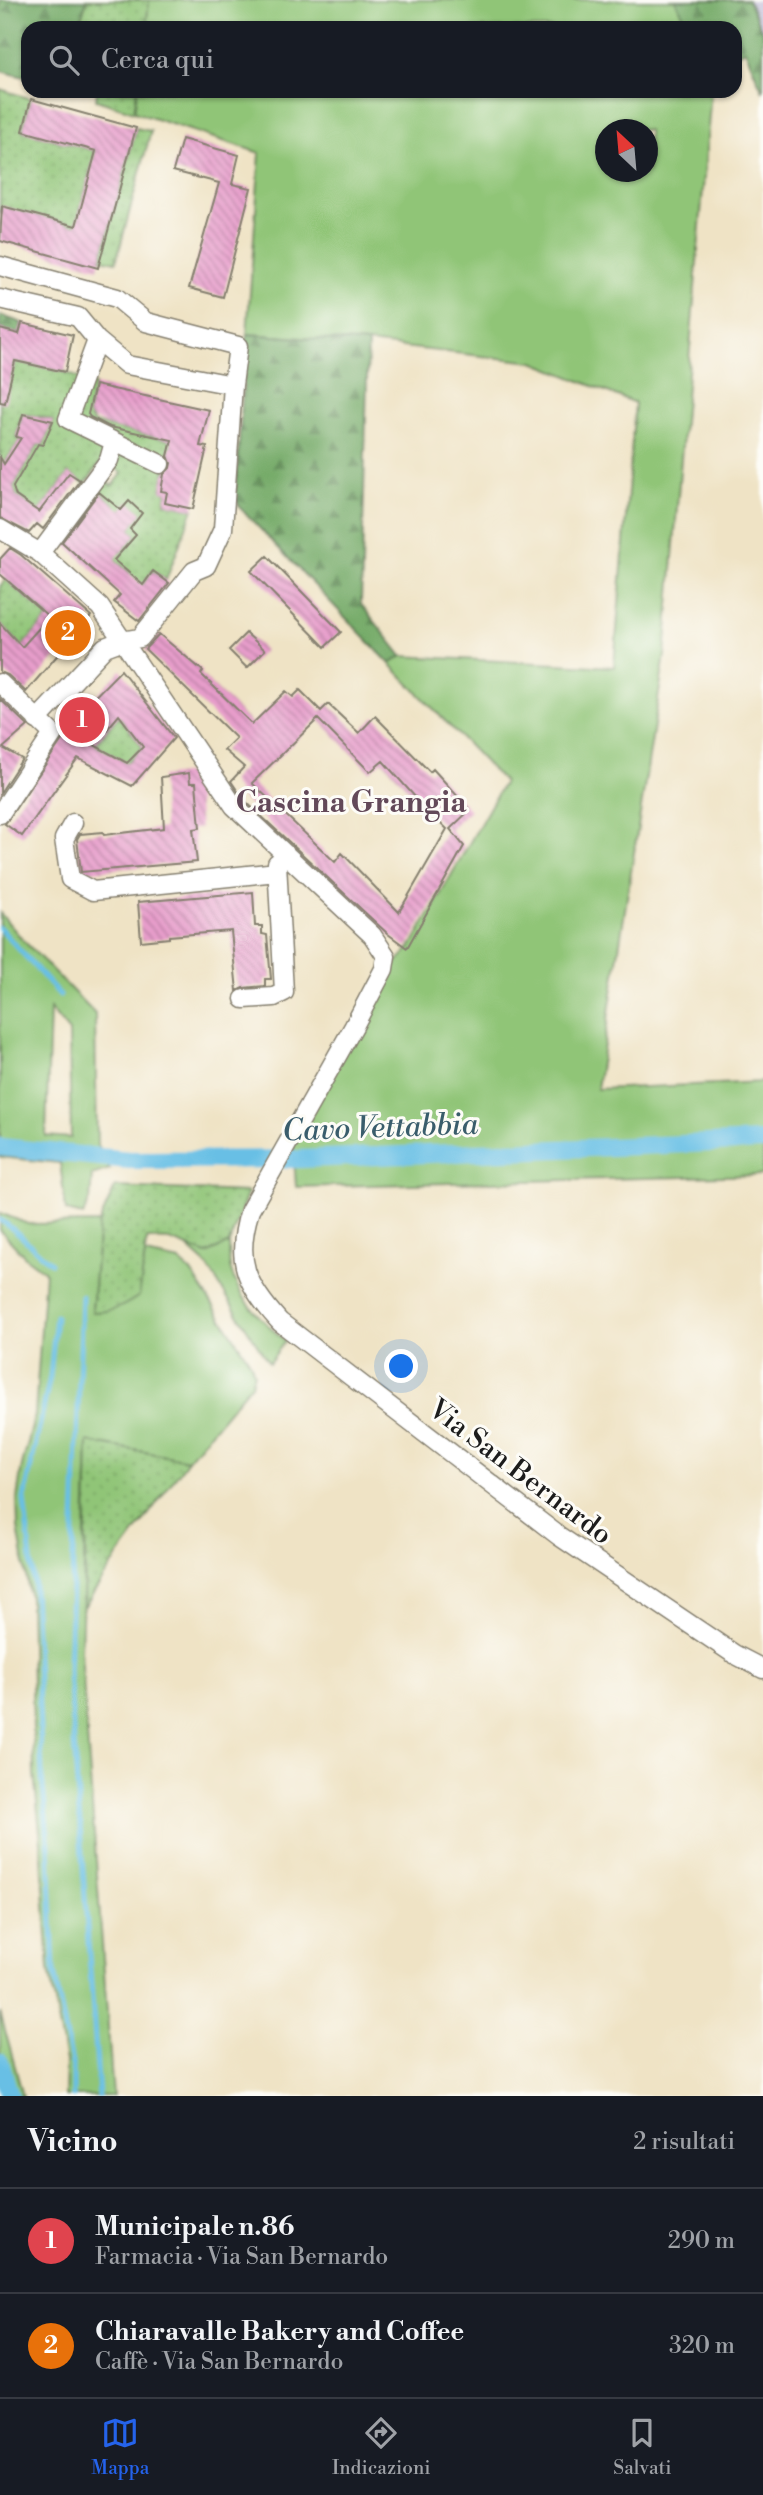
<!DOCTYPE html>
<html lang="it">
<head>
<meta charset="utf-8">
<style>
  :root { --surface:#171b24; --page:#20242c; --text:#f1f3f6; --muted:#9ea1a6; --line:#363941; --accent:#2563eb }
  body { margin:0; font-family:"Libre Bodoni",serif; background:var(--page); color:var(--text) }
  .compass { position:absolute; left:595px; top:119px; width:63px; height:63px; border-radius:50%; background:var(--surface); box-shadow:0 2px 5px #0004; rotate:334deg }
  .you { position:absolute; left:402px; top:1367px; width:24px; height:24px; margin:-18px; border:5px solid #fff; border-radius:50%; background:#1a73e8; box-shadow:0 0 0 10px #1a73e833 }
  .badge { display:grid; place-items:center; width:46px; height:46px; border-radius:50%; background:var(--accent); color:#fff; font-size:23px; font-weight:700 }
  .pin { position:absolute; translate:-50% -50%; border:4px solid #fff; box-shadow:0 2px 7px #0006 }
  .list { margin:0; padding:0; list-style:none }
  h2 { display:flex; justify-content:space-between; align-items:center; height:91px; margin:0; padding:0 28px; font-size:30px }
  h2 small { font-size:23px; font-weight:400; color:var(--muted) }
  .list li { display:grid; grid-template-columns:46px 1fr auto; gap:21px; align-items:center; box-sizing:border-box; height:105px; padding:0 28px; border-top:2px solid var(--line) }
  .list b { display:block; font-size:26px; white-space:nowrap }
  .list p { margin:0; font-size:23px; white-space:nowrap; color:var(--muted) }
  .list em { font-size:23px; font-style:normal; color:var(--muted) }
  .icon { flex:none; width:38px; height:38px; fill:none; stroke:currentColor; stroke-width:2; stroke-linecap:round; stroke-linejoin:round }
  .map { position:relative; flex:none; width:763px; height:2096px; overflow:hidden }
  .search { position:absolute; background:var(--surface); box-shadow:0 2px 5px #0004; left:21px; right:21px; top:21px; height:77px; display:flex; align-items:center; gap:18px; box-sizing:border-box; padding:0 24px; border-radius:21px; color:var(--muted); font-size:26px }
  .sheet { height:301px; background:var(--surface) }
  nav { display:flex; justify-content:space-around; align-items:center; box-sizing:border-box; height:98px; border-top:2px solid var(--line); background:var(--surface); font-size:19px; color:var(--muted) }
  nav a { display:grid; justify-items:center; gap:4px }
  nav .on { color:var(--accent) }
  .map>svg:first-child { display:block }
</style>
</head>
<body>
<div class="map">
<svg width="763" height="2096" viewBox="0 0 763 2096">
  <defs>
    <pattern id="forest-firs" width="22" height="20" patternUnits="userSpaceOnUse" patternTransform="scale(1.75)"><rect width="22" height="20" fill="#74aa68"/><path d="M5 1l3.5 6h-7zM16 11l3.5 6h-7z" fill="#5e8a55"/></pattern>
    <pattern id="park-dots" width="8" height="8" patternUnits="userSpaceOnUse" patternTransform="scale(1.75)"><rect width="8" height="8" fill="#90c577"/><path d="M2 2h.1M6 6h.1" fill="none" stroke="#7ca966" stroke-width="1.8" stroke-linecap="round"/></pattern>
    <pattern id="building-back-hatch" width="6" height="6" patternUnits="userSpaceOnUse" patternTransform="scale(1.75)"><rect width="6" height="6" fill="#e79dcb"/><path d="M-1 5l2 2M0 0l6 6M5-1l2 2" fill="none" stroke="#ba7fa4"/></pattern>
  </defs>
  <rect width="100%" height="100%" fill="#fdfcf7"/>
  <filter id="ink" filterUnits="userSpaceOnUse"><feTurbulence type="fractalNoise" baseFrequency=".0143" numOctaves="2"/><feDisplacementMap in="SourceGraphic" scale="14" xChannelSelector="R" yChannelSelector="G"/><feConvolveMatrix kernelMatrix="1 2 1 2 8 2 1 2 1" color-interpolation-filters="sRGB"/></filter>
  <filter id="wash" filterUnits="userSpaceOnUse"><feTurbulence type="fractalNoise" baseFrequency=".00686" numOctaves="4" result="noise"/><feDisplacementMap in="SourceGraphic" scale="28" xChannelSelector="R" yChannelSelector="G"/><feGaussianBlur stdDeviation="1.57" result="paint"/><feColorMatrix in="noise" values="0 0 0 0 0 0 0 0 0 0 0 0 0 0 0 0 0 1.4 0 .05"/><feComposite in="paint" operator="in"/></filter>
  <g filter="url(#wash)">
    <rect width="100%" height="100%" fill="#efe3c5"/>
    <path fill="#c5c0da" d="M748,0H763V33Z"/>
    <path fill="#90c577" stroke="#56704a" stroke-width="2" fill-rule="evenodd" d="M149,0H675L690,28H146Z
      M137,91H711L665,655L597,1089L763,1082V1175L296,1187L293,1144L388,971L410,948L504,782L390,664L402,656L614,667L635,403L533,362L368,343L247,334L260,153L134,112ZM606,130H648V172H606Z
      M0,913L23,940L95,1014L97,1145L110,1169L92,1175L90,1200L83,1215L66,1211L60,1163L0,1157ZM50,1009L69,1032L71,1138L46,1136Z
      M0,1213L28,1224L99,1223L92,1311L139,1296L145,1254L180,1261L192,1273L250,1362L254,1373L251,1384L188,1460L88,1442L81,1652L113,2096H65L66,2062L49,1970L41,1842L34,1774L30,1599L18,1528L17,1499L21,1470L35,1414L45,1272L26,1258L0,1230Z
      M229,1243C230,1252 228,1262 231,1271C240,1300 263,1321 285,1341L269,1363L206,1264L187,1247L207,1254Z
      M0,2012L23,2096H10L0,2062Z"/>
    <path fill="url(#forest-firs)" stroke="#486342" stroke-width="2" d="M0,0H87L80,22L82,28H28V78L0,71Z
      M675,0H748L763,33V92L745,50L735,55V28H690Z
      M0,315L22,323L19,334L0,329Z
      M247,334L368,343L361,604L402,656L390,664L240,508L235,497Z"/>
    <path fill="url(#park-dots)" stroke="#56704a" stroke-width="2" d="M87,0H149L146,28H82L80,22Z
      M0,89L31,99L23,131L96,151L76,226L2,207L0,214Z
      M97,91H137L134,112L96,100Z
      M136,128L151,131L116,262L101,259Z
      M15,361L65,372L95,385L88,413L94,423L178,442L170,448L161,490L167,492L165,503L193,509L166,580L153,571L139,590L122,585L130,573L108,554L121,552L136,535L130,529L142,513L129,502L93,541L74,523L77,514L86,521L115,505L97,490L105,481L112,486L122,474L105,456L85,484L69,473L39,512L16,496L13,487L38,444L43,445L53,421L42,417L23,414L16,437L21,438L0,470V387L8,389Z
      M6,579L49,617L22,647L3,626L0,629V586Z
      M117,717L122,719L143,747L127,763L99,748L96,743Z
      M115,1187L248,1192L229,1243L207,1254L169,1240L147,1239L139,1296C123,1307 112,1312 92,1312L99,1223Z
      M88,1442L188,1460L114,1562L84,1607Z"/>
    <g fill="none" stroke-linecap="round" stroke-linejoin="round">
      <path stroke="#68bfe5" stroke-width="5" d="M0,928L60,995
        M0,1220C19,1231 33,1250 51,1263
        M82,1296L69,1671L99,2096
        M56,1316L50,1377L24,1499L34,1586L42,1775L49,1849L54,1972L73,2068V2096"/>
      <path stroke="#68bfe5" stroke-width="18" d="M0,1147L129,1160L301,1159L763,1141
        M0,2062L10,2096"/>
    </g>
    <g id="blocks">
      <path fill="url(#building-back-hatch)" fill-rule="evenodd" d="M31,99L136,128L98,268L0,241L2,206L76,226L96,151L23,131Z
        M182,139L239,155L232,184L251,188L223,297L189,288L219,183L173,171Z
        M22,323L73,335L65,372L15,361L5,403L0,402V329L19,334Z
        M95,385L209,410L200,446L207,447L193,509L165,503L167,492L161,491L164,474L170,468L171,463L168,456L172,440L110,427L90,417L88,414Z
        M23,414L53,421L43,445L38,444L13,487L16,496L39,512L69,473L80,480L43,529L37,524L29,533L0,518V457L4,464L21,438L16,437Z
        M99,492L121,510L129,501L142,513L130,529L136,535L114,560L143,585L153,571L169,583L139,621L114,602L120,595L62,542Z
        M10,548L21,555L91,616L26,692L8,675L0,672V623L22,647L49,617L0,574V559Z
        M267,556L341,632L325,647L251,571Z
        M246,633L265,650L247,668L229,650Z
        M159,634L203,671L201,674L252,724L286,691L293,697L300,690L321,711L328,704L359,733L375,716L430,772L433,769L470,810L450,829L464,846L407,948L388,934L243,799L231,781L244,767L224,750L236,738L145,649ZM318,719L370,772L383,761L424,807L447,829L399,912L342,853L335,862L252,783Z
        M121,670L174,738L132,786L78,758L22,836L5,824L62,740L63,729ZM119,715L143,747L127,763L94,745Z
        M0,699L28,726L3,748L22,759L0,793Z
        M189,773L190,783H196L200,828L193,829L197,862L81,872L77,839L80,834L103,832L104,835L164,828L161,777Z
        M253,892L255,926H262V934L267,935L271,979H265V986L243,988L237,991L231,931L169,936V938L141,941L138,902Z"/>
    </g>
  </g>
  <g filter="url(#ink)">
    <use href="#blocks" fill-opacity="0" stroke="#868070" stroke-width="2"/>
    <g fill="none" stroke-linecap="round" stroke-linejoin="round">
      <defs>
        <path id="minor" d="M0,266L117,298L146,322L238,346L233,385L223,529L206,566L194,571L140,638L121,641L105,647L37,720
          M0,299L78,317L97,340L127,365L233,385
          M97,340L68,419L160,464
          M0,529L40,553L100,607L234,806L372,935L386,956L384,969L354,1026L250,1210C234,1260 246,1285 280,1322L559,1536L734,1654L763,1669
          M40,553L109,460L114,442
          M0,683L53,734L0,814
          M73,823L64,839L70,879L93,891L277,872
          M244,999L274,997L284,992L277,863"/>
      </defs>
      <use href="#minor" stroke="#868070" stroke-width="21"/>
      <use href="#minor" stroke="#fff" stroke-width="18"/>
    </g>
  </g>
  <g text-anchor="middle" stroke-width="6" stroke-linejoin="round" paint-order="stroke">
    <g font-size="28" fill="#1c1c1c" stroke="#fdfcf7">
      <text transform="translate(521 1471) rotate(37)" y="10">Via San Bernardo</text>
    </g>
    <g font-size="30" font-weight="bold" fill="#634959" stroke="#fdfcf7">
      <text x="351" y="812">Cascina Grangia</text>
    </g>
    <g font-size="30" font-style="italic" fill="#3a5d6c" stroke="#fdfcf7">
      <text transform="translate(380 1127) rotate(-2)" y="10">Cavo Vettabbia</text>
    </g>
  </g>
</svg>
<svg class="compass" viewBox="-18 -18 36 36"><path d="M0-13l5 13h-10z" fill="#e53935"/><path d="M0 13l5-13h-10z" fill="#9ea1a6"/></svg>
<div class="you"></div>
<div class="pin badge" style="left:82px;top:720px;background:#e0444e">1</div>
<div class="pin badge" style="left:68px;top:633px;background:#e8710a">2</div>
<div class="search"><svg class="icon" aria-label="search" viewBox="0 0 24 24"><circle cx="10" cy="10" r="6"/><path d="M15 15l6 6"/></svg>Cerca qui</div>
</div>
<section class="sheet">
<h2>Vicino<small>2 risultati</small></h2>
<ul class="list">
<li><span class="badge" style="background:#e0444e">1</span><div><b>Municipale n.86</b><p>Farmacia · Via San Bernardo</p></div><em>290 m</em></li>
<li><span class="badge" style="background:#e8710a">2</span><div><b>Chiaravalle Bakery and Coffee</b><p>Caffè · Via San Bernardo</p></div><em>320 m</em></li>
</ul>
</section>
<nav>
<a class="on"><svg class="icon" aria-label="map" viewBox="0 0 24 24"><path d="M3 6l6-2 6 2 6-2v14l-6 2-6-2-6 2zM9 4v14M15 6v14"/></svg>Mappa</a>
<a><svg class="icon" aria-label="directions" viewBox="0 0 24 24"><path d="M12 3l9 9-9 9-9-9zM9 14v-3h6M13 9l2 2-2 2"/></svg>Indicazioni</a>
<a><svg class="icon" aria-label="saved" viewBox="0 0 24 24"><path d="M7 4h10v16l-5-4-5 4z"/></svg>Salvati</a>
</nav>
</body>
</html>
